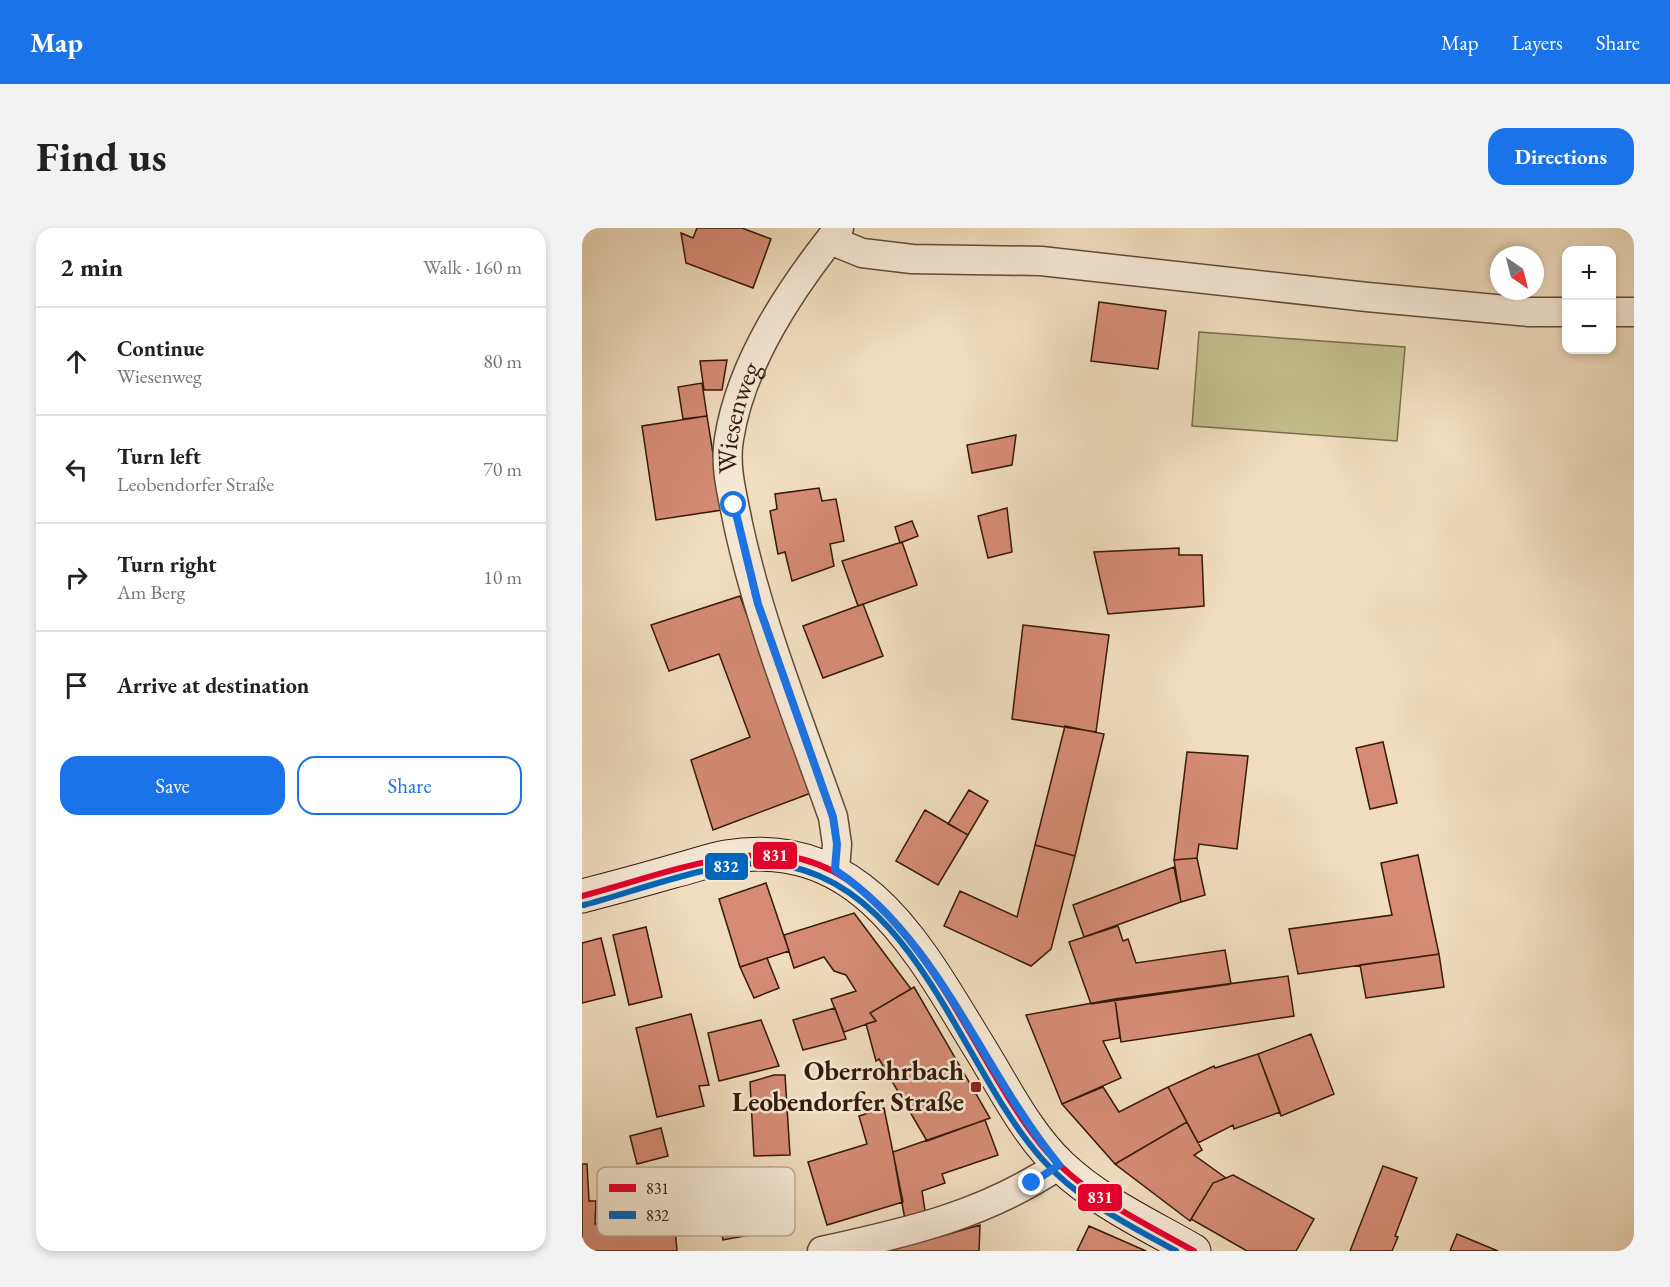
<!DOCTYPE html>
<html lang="en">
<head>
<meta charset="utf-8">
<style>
  :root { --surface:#fff; --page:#f2f2f2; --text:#202124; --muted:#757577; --line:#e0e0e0; --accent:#1a73e8 }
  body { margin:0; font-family:"EB Garamond",serif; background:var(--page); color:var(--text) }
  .controls { position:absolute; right:18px; top:18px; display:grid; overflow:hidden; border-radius:12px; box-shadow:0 3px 9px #0003 }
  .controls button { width:54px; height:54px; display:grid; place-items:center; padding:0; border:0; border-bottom:2px solid var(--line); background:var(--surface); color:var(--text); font:30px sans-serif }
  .compass { position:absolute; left:908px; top:18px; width:54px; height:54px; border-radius:50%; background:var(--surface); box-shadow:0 3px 9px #0003; rotate:145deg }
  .stop { position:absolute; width:18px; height:18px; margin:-14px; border:4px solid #1a73e8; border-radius:50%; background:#fff }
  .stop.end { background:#1a73e8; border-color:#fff; box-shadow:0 2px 6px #0008 }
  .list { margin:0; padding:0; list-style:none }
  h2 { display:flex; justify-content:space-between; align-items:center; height:78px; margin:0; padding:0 24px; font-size:26px }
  h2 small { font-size:20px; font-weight:400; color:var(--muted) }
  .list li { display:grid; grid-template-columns:39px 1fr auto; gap:18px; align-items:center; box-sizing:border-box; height:108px; padding:0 24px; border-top:2px solid var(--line) }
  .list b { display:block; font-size:22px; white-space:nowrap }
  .list p { margin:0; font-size:20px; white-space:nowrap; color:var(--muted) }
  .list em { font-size:20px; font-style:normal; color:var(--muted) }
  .actions { display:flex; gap:12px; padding:18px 24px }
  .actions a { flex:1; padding:14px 0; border:2px solid var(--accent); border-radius:18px; text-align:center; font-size:21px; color:var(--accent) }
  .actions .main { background:var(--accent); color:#fff }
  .icon { flex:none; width:33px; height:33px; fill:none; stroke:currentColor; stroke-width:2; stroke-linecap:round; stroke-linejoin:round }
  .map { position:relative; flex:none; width:1052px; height:1023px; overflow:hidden; border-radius:18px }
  header { display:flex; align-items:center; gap:36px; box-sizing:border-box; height:84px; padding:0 30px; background:var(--accent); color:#fff }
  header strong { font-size:28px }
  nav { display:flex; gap:33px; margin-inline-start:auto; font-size:21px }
  .intro { display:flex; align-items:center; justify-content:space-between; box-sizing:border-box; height:144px; padding:0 36px }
  h1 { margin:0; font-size:42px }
  .button { padding:15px 27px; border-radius:18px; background:var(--accent); color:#fff; font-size:21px; font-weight:700 }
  main { display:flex; gap:36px; padding:0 36px }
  aside { flex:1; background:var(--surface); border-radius:18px; box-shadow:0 3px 9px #0003 }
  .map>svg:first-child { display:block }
</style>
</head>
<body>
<header>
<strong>Map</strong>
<nav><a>Map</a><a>Layers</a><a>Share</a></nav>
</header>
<div class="intro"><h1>Find us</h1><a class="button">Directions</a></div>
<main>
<aside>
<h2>2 min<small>Walk · 160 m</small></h2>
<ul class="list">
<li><svg class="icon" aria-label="ahead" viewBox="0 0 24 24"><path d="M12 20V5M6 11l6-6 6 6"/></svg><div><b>Continue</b><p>Wiesenweg</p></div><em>80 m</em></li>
<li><svg class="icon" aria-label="left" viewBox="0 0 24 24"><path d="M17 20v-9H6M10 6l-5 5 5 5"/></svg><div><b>Turn left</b><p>Leobendorfer Straße</p></div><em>70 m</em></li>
<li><svg class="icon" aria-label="right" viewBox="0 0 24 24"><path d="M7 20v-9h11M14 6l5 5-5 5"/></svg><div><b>Turn right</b><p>Am Berg</p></div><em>10 m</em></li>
<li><svg class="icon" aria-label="arrive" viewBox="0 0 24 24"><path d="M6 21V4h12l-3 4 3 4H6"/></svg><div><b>Arrive at destination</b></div></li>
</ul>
<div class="actions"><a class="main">Save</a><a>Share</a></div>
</aside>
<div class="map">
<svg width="1052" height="1023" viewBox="0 0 1052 1023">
  <rect width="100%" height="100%" fill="#f0dcbe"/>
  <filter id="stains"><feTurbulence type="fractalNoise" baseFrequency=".00333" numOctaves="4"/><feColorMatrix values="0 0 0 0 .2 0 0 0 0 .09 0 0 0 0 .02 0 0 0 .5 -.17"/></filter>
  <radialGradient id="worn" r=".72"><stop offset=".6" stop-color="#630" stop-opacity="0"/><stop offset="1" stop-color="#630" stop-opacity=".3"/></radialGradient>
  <path fill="#c2be8c" stroke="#7c6c4a" stroke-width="1.5" d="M617,104L823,119L815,213L610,198Z"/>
  <path fill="#d58b75" stroke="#361907" stroke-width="1.5" d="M115,0H160L189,11L171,60L104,35L99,5L111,10Z
    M517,74L584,83L576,141L509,133Z
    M145,132L140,162H122L118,133Z
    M120,155L125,188L101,191L96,159Z
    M125,188L140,282L74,292L60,198Z
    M434,207L430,237L390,245L385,217Z
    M237,260L240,273L254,271L262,313L248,316L252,338L210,353L203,324L196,326L188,283L195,281L193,266Z
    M425,280L430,324L406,330L396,288Z
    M330,293L336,308L318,315L313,299Z
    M320,314L335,357L276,378L260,333Z
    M597,320V327H620L622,378L526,386L512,324Z
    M158,368L229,565L131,602L109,532L168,509L137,426L87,443L69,397Z
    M281,376L301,428L241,450L221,398Z
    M441,397L527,407L514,504L430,491Z
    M483,498L522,506L493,628L453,617Z
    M801,514L815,575L788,581L774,520Z
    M605,524L666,528L655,621L617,616L615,630L592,632Z
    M387,562L406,573L386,607L366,596Z
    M343,582L386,607L356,657L314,633Z
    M453,617L493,628L469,721L449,738L362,698L378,663L435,689Z
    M836,627L857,726L716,746L707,701L810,687L799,635Z
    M615,630L623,667L599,674L592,632Z
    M592,639L599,674L502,709L491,677Z
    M184,655L207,723L158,739L137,671Z
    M272,685L329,761L288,785L294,793L262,804L249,771L274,763L264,747L252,743L242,729L212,740L202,707Z
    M536,698L541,713L546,711L554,735L643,722L649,756L509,776L487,714Z
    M64,699L80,769L47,777L31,707Z
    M19,710L33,767L0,775V715Z
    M857,726L862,759L784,770L778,737Z
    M185,730L197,760L172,770L158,739Z
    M706,748L712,788L539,814L533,771Z
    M332,759L408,890L345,913L297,831L294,833L284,796L294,793L288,785Z
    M533,771L538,810L521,813L539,850L480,876L444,787Z
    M253,780L264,811L221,822L211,792Z
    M109,786L127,857L117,858L122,878L75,889L54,800Z
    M179,792L197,838L137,853L126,805Z
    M729,806L752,866L699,888L676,826Z
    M676,826L698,884L652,901L651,897L616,915L586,859L632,838L633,840Z
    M192,847H203L208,927L172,928L168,854Z
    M521,859L537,884L586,859L605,894L533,936L480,876Z
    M302,880L321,974L245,997L226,934L285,916L277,888Z
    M403,892L416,927L360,946L363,955L340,963L344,989L323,992L311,924Z
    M605,894L620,922L612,927L644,950L631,955L608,993L533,936Z
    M79,900L86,928L55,936L48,908Z
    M0,936H5L7,973H14L13,996L41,995V1005L93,1001L95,1023H0Z
    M801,938L835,950L813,1008L816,1009L810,1023H768Z
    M189,939L201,1001L141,1012L129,951Z
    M651,947L732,991L714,1023H665L609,991L631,955Z
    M398,997L397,1023H293L360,1008Z
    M507,998L564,1023H495Z
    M875,1006L916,1023H868Z"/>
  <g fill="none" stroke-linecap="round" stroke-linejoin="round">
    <defs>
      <g id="street">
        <path d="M248,12L280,25L330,31L459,33L785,69L947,84H984"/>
        <path d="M1030,84H1052"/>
        <path id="s1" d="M253,642L255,616L251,589C217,493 178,397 156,296C151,269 142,239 147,211C159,134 209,60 257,0"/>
        <path d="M240,1023C327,1004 403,987 477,937"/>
      </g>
      <path id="secondary" d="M0,668C31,660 61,652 92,643C109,639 127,632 144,629C281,606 339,725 399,822C423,861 445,906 479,938C517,974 567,997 612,1023"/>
    </defs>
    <use href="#street" stroke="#644a35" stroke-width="31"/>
    <use href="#secondary" stroke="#361907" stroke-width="35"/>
    <use href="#street" stroke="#f5e8d5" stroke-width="28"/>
    <use href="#secondary" stroke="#f5e8d5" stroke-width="33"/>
    <defs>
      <path id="bus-1" d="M0,668C62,652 125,626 190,627C328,630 389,838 466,925C505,969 561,994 612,1023"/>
      <path id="bus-2" d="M2,677C55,663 139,630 192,636C333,651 378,840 460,931C496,972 547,997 594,1023"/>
    </defs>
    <use href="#bus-1" stroke="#f5e8d5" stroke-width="10"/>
    <use href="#bus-2" stroke="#f5e8d5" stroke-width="10"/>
    <use href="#bus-1" stroke="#e4002b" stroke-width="6"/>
    <use href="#bus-2" stroke="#0065bd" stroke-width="6"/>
  </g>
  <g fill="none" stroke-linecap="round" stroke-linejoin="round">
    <path stroke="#1a73e8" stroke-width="8" d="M152,277L176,376L251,589L255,616L253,642C358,712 399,842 477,937L450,955"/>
  </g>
  <rect fill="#8f2418" stroke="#f5e8d5" stroke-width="2" x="388" y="853" width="12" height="12" rx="3"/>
  <g text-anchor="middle" stroke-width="5" stroke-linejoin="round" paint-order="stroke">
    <g font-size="27" fill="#361907" stroke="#f5e8d5">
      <text dy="9" stroke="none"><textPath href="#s1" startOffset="470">Wiesenweg</textPath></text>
    </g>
    <g font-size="27" font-weight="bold" fill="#361907" stroke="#f5e8d5" text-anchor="end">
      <text x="382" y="852">Oberrohrbach<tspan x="382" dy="31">Leobendorfer Straße</tspan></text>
    </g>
  </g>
  <rect x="15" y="939" width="198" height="69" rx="9" fill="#f5e8d5" stroke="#bcaa97" stroke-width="1.5"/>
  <rect x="27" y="956" width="27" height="8" fill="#e4002b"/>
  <rect x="27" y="983" width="27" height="8" fill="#0065bd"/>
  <g font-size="16" fill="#361907">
    <text x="64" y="966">831</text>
    <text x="64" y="993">832</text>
  </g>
  <g stroke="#f5e8d5" stroke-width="2">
    <rect x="170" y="613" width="46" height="29" rx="6" fill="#e4002b"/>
    <rect x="122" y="624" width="45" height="29" rx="6" fill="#0065bd"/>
    <rect x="495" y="955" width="46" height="29" rx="6" fill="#e4002b"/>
  </g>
  <g font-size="16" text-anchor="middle" font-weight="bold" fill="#fff">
    <text x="193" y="633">831</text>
    <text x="144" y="644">832</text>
    <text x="518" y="975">831</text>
  </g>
  <rect width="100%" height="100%" filter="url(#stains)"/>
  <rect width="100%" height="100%" fill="url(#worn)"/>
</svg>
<div class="controls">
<button>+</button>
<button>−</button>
</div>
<svg class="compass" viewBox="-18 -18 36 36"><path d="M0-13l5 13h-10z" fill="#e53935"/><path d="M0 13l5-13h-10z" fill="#757577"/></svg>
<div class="stop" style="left:152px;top:277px"></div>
<div class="stop end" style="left:450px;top:955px"></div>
</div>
</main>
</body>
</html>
